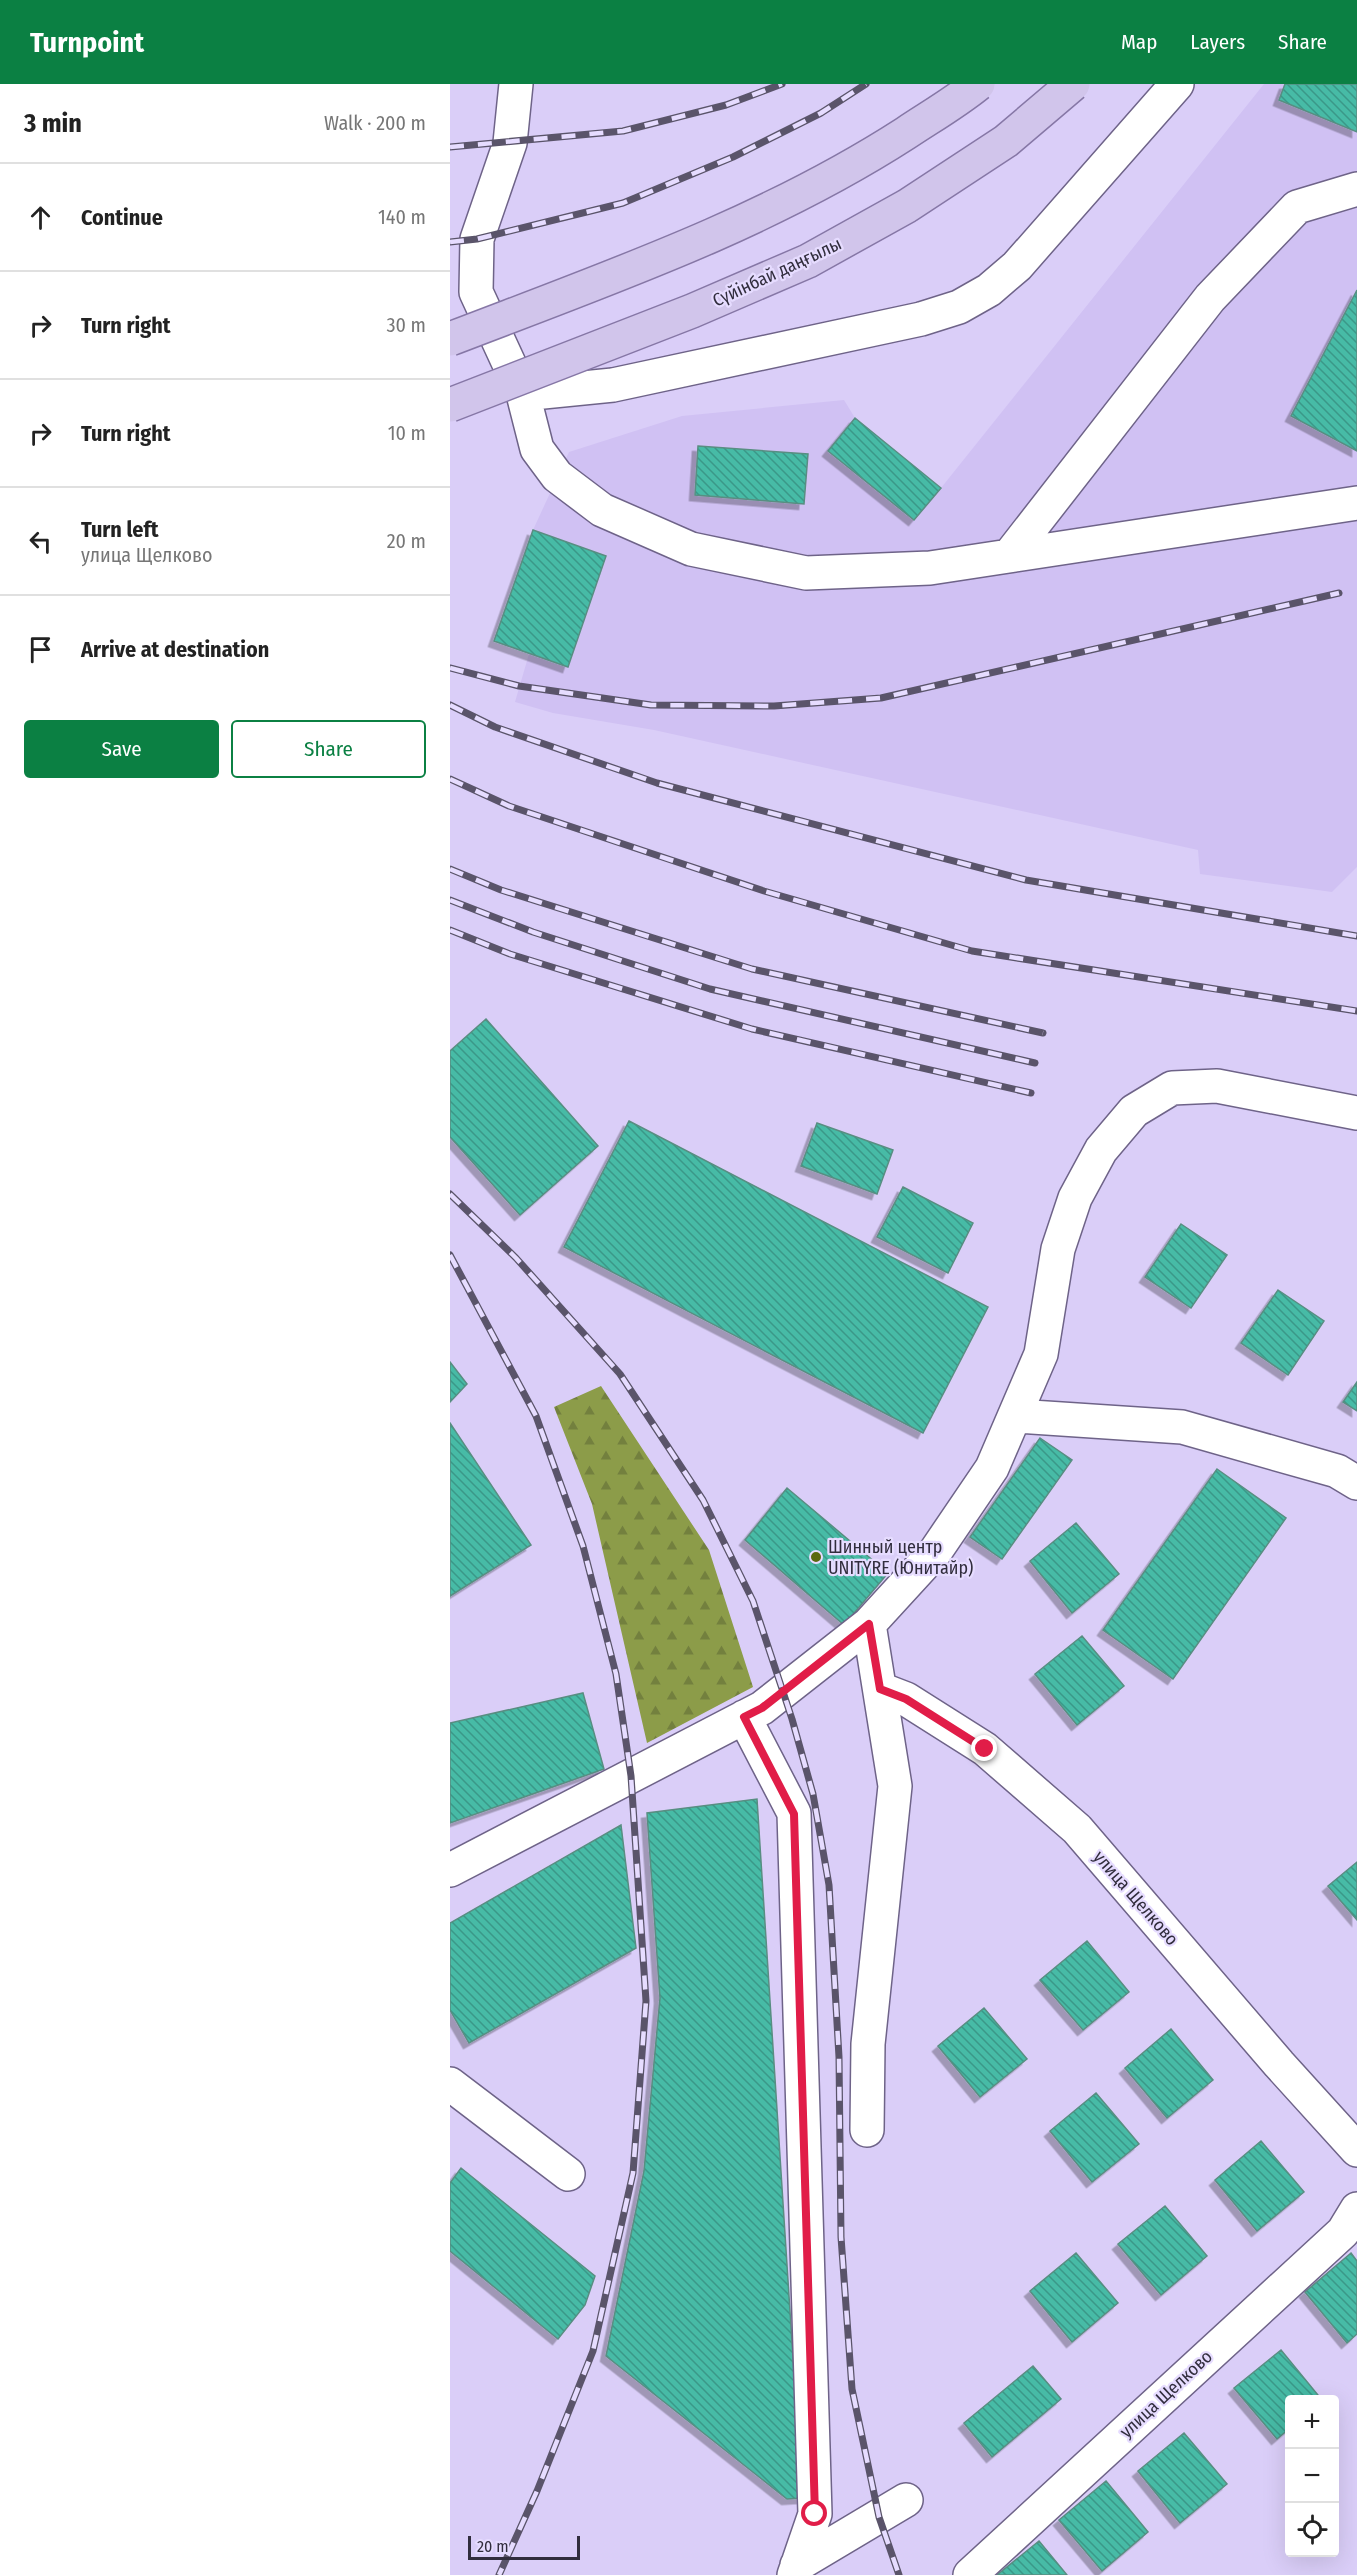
<!DOCTYPE html>
<html lang="en">
<head>
<meta charset="utf-8">
<style>
  :root { --surface:#fff; --page:#f2f2f2; --text:#222; --muted:#767676; --line:#e0e0e0; --accent:#0b8043 }
  body { margin:0; font-family:"Fira Sans Condensed",sans-serif; background:var(--page); color:var(--text) }
  .controls { position:absolute; right:18px; bottom:18px; display:grid; overflow:hidden; border-radius:6px; box-shadow:0 6px 24px #0002 }
  .controls button { width:54px; height:54px; display:grid; place-items:center; padding:0; border:0; border-bottom:2px solid var(--line); background:var(--surface); color:var(--text); font:30px sans-serif }
  .scale { position:absolute; left:18px; bottom:15px; width:112px; box-sizing:border-box; padding-left:6px; border:3px solid #312d3d; border-top:0; font-size:16px; line-height:21px; white-space:nowrap; color:#312d3d; -webkit-text-stroke:4px #e6dcff; paint-order:stroke }
  .stop { position:absolute; width:18px; height:18px; margin:-14px; border:4px solid #e11d48; border-radius:50%; background:#fff }
  .stop.end { background:#e11d48; border-color:#fff; box-shadow:0 2px 6px #0008 }
  .list { margin:0; padding:0; list-style:none }
  h2 { display:flex; justify-content:space-between; align-items:center; height:78px; margin:0; padding:0 24px; font-size:26px }
  h2 small { font-size:20px; font-weight:400; color:var(--muted) }
  .list li { display:grid; grid-template-columns:39px 1fr auto; gap:18px; align-items:center; box-sizing:border-box; height:108px; padding:0 24px; border-top:2px solid var(--line) }
  .list b { display:block; font-size:22px; white-space:nowrap }
  .list p { margin:0; font-size:20px; white-space:nowrap; color:var(--muted) }
  .list em { font-size:20px; font-style:normal; color:var(--muted) }
  .actions { display:flex; gap:12px; padding:18px 24px }
  .actions a { flex:1; padding:14px 0; border:2px solid var(--accent); border-radius:6px; text-align:center; font-size:21px; color:var(--accent) }
  .actions .main { background:var(--accent); color:#fff }
  .icon { flex:none; width:33px; height:33px; fill:none; stroke:currentColor; stroke-width:2; stroke-linecap:round; stroke-linejoin:round }
  .map { position:relative; flex:none; width:907px; height:2491px; overflow:hidden }
  header { display:flex; align-items:center; gap:36px; box-sizing:border-box; height:84px; padding:0 30px; background:var(--accent); color:#fff }
  header strong { font-size:28px }
  nav { display:flex; gap:33px; margin-inline-start:auto; font-size:21px }
  main { display:flex }
  aside { flex:1; background:var(--surface) }
  .map>svg:first-child { display:block }
</style>
</head>
<body>
<header>
<strong>Turnpoint</strong>
<nav><a>Map</a><a>Layers</a><a>Share</a></nav>
</header>
<main>
<aside>
<h2>3 min<small>Walk · 200 m</small></h2>
<ul class="list">
<li><svg class="icon" aria-label="ahead" viewBox="0 0 24 24"><path d="M12 20V5M6 11l6-6 6 6"/></svg><div><b>Continue</b></div><em>140 m</em></li>
<li><svg class="icon" aria-label="right" viewBox="0 0 24 24"><path d="M7 20v-9h11M14 6l5 5-5 5"/></svg><div><b>Turn right</b></div><em>30 m</em></li>
<li><svg class="icon" aria-label="right" viewBox="0 0 24 24"><path d="M7 20v-9h11M14 6l5 5-5 5"/></svg><div><b>Turn right</b></div><em>10 m</em></li>
<li><svg class="icon" aria-label="left" viewBox="0 0 24 24"><path d="M17 20v-9H6M10 6l-5 5 5 5"/></svg><div><b>Turn left</b><p>улица Щелково</p></div><em>20 m</em></li>
<li><svg class="icon" aria-label="arrive" viewBox="0 0 24 24"><path d="M6 21V4h12l-3 4 3 4H6"/></svg><div><b>Arrive at destination</b></div></li>
</ul>
<div class="actions"><a class="main">Save</a><a>Share</a></div>
</aside>
<div class="map">
<svg width="907" height="2491" viewBox="0 0 907 2491">
  <defs>
    <pattern id="forest-firs" width="22" height="20" patternUnits="userSpaceOnUse" patternTransform="scale(1.5)"><rect width="22" height="20" fill="#8c9c49"/><path d="M5 1l3.5 6h-7zM16 11l3.5 6h-7z" fill="#73803e"/></pattern>
    <pattern id="building-back-hatch" width="6" height="6" patternUnits="userSpaceOnUse" patternTransform="scale(1.5)"><rect width="6" height="6" fill="#46bba6"/><path d="M-1 5l2 2M0 0l6 6M5-1l2 2" fill="none" stroke="#3b9888"/></pattern>
    <filter id="shadow"><feDropShadow dx="-5.5" dy="5.5" stdDeviation="0" flood-color="#0004"/></filter>
  </defs>
  <rect width="100%" height="100%" fill="#dacef8"/>
  <path fill="#d0c1f3" d="M814,0H907V783L882,808L750,790L748,766L204,646L103,629L65,618L79,570L44,557L83,446L119,368L232,332L394,316L405,334L491,404Z"/>
  <path fill="url(#forest-firs)" d="M151,1302L259,1466L303,1603L197,1659L142,1420L104,1323Z"/>
  <path fill="url(#building-back-hatch)" stroke="#598e82" stroke-width="1.5" filter="url(#shadow)" d="M835,0H907V48L829,16Z
    M907,206V367L841,332Z
    M405,334L491,404L464,436L378,367Z
    M248,362L358,370L354,420L245,411Z
    M83,446L156,472L118,583L44,557Z
    M36,935L148,1062L70,1131L0,1053V967Z
    M179,1037L538,1223L473,1349L114,1163Z
    M367,1039L443,1066L427,1110L351,1082Z
    M453,1103L523,1139L498,1189L427,1153Z
    M731,1140L777,1171L741,1224L695,1193Z
    M828,1206L874,1237L838,1291L791,1259Z
    M0,1278L17,1300L0,1318Z
    M907,1298V1327L893,1318Z
    M0,1339L81,1461L0,1512Z
    M590,1354L622,1376L552,1475L520,1453Z
    M767,1385L836,1434L723,1595L653,1546Z
    M337,1404L438,1489L394,1541L295,1456Z
    M626,1439L669,1490L622,1529L580,1477Z
    M632,1552L674,1602L627,1641L585,1590Z
    M133,1609L154,1685L0,1739V1639Z
    M307,1715L352,2414L337,2415L156,2272L194,2087L210,1914L197,1729Z
    M171,1741L186,1864L19,1959L0,1926V1839Z
    M907,1778V1836L878,1802Z
    M637,1857L679,1908L633,1946L590,1896Z
    M534,1924L577,1975L530,2013L488,1962Z
    M721,1945L763,1996L717,2034L675,1984Z
    M646,2009L689,2060L642,2098L600,2047Z
    M811,2057L854,2108L807,2147L765,2096Z
    M11,2084L145,2192L135,2221L108,2255L0,2167V2099Z
    M715,2122L757,2172L711,2211L668,2160Z
    M626,2169L668,2219L622,2258L580,2207Z
    M901,2169L907,2177V2250L897,2259L855,2208Z
    M831,2266L872,2316H840V2344L827,2355L784,2304Z
    M583,2282L611,2315L542,2373L514,2339Z
    M734,2349L777,2400L730,2439L688,2387Z
    M656,2397L698,2448L652,2487L609,2436Z
    M589,2457L617,2491H547Z"/>
  <g fill="none" stroke-linecap="round" stroke-linejoin="round">
    <defs>
      <path id="minor" d="M66,0L60,59L27,155L26,208L73,310L163,301L471,235L509,223L539,206L567,182L727,0
        M73,310L87,365L107,392L152,426L241,465L356,489L480,484L907,419
        M559,472L760,214L847,123L907,105
        M566,1332L732,1343L887,1387L907,1399
        M430,1605L456,1615L535,1665L627,1745L829,1980L907,2066
        M294,1633L344,1729L365,2430L344,2491
        M0,1786L312,1624L419,1540L485,1468L542,1384L591,1270L608,1165L625,1114L651,1066L684,1027L722,1004L767,1002L907,1029
        M0,2000L118,2090
        M417,2046L418,1960L445,1702L419,1540
        M347,2481L456,2416
        M520,2491L893,2148L907,2125"/>
    </defs>
    <use href="#minor" stroke="#6e6388" stroke-width="36"/>
    <use href="#minor" stroke="#fff" stroke-width="33"/>
    <defs>
      <path id="rail" d="M0,63L173,47L276,21L332,0
        M0,158L27,155L173,119L283,73L371,29L416,0
        M0,584L69,602L201,621L324,622L431,614L889,509
        M0,621L45,643L207,699L576,796L907,852
        M0,695L59,722L314,807L522,867L907,927
        M0,785L51,806L302,885L593,949
        M0,816L83,848L260,905L585,979
        M0,846L60,870L302,945L581,1009
        M0,1110L66,1174L170,1290L253,1416L303,1517L342,1635L363,1710L379,1801L389,1973L391,2153L402,2305L429,2433L449,2491
        M0,1171L86,1332L133,1462L166,1590L181,1692L196,1917L183,2089L143,2267L87,2407L49,2491"/>
    </defs>
    <use href="#rail" stroke="#5a546a" stroke-width="7"/>
    <use href="#rail" stroke="#e6dcff" stroke-width="4.5" stroke-dasharray="14" stroke-linecap="butt"/>
    <defs>
      <path id="major-bridge" d="M0,255C156,195 315,140 456,49C480,33 506,18 528,0
        M0,321L242,227L358,177L457,122L556,57L623,0"/>
    </defs>
    <use href="#major-bridge" stroke="#8677a6" stroke-width="36" stroke-linecap="butt"/>
    <use href="#major-bridge" stroke="#d1c5eb" stroke-width="33"/>
  </g>
  <g fill="none" stroke-linecap="round" stroke-linejoin="round">
    <path stroke="#e11d48" stroke-width="8" d="M365,2430L344,1730L294,1633L312,1624L419,1540L430,1605L456,1615L535,1665"/>
  </g>
  <circle fill="#5b680f" stroke="#e6dcff" stroke-width="2" cx="366" cy="1473" r="6"/>
  <g text-anchor="middle" stroke-width="4.5" stroke-linejoin="round" paint-order="stroke">
    <g font-size="18" fill="#312d3d" stroke="#e6dcff">
      <text transform="translate(327 188) rotate(-25)" y="6">Сүйінбай даңғылы</text>
      <text transform="translate(686 1814) rotate(49)" y="6">улица Щелково</text>
      <text transform="translate(716 2310) rotate(-43)" y="6">улица Щелково</text>
    </g>
    <g font-size="18" fill="#312d3d" stroke="#e6dcff" text-anchor="start">
      <text x="378" y="1469">Шинный центр<tspan x="378" dy="21">UNITYRE (Юнитайр)</tspan></text>
    </g>
  </g>
</svg>
<div class="controls">
<button>+</button>
<button>−</button>
<button><svg class="icon" aria-label="locate" viewBox="0 0 24 24"><circle cx="12" cy="12" r="6"/><path d="M12 2v4M12 18v4M2 12h4M18 12h4"/></svg></button>
</div>
<div class="scale">20 m</div>
<div class="stop" style="left:365px;top:2430px"></div>
<div class="stop end" style="left:535px;top:1665px"></div>
</div>
</main>
</body>
</html>
